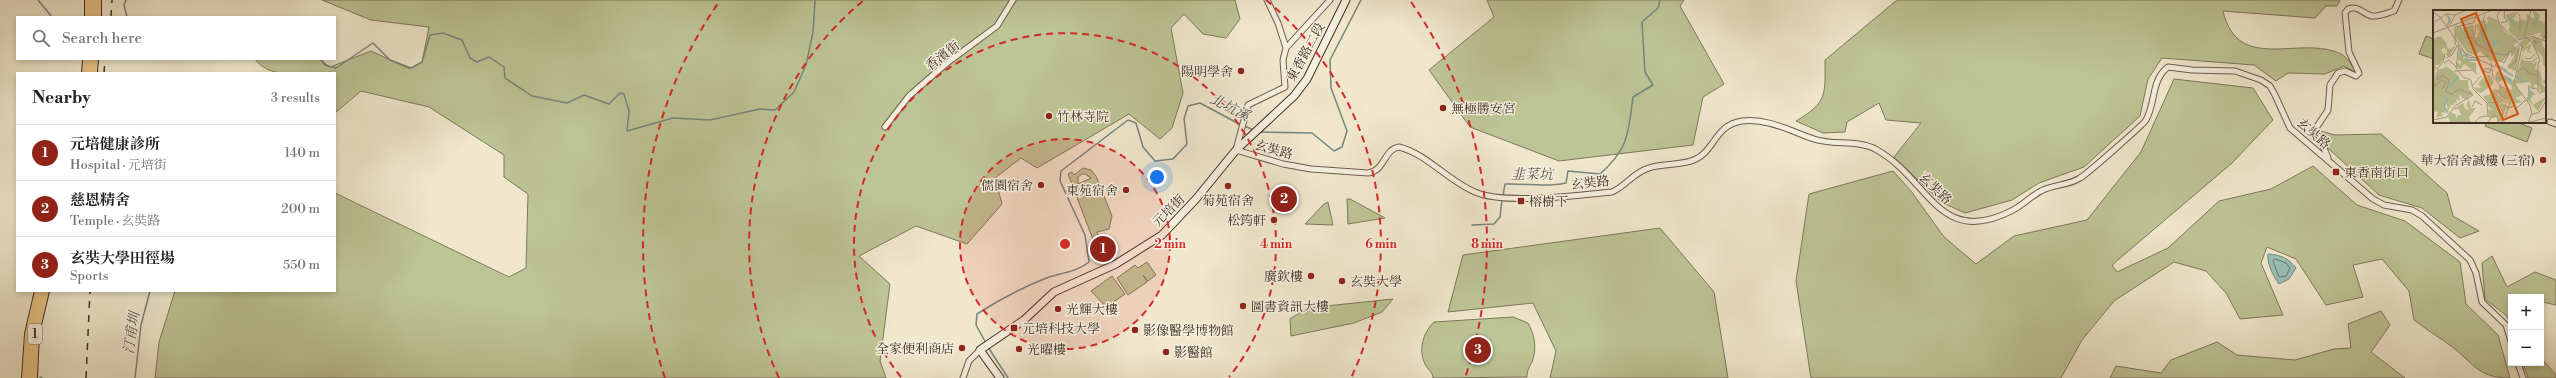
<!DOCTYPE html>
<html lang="en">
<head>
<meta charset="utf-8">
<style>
  :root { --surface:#fff; --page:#f6f6f6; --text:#222; --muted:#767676; --line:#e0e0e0; --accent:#8f2418 }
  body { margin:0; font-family:"Libre Bodoni","Noto Serif TC",serif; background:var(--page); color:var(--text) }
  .controls { position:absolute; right:12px; bottom:12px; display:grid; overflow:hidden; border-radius:0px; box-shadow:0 2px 6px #0003 }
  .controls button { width:36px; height:36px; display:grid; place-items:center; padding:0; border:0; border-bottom:1px solid var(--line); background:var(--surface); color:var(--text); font:20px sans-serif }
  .you { position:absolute; left:1157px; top:177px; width:14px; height:14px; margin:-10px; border:3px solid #fff; border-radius:50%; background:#1a73e8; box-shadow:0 0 0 6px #1a73e833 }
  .badge { display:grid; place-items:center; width:26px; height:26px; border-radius:50%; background:var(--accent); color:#fff; font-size:13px; font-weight:700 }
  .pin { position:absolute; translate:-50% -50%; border:2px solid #fff; box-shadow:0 1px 4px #0006 }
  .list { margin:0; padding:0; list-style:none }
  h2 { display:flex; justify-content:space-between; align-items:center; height:52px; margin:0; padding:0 16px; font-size:17px }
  h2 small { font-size:13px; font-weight:400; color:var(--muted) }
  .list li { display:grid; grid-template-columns:26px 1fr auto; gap:12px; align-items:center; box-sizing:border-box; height:56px; padding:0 16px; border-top:1px solid var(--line) }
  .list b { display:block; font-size:15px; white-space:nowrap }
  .list p { margin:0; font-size:13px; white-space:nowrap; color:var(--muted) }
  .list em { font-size:13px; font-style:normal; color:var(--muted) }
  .icon { flex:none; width:22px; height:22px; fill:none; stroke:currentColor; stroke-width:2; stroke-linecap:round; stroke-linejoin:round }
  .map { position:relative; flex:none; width:2556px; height:378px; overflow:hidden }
  .search { position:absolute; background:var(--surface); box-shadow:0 2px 6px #0003; left:16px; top:16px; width:320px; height:44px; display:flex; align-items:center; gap:10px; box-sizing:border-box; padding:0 14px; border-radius:0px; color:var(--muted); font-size:15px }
  .panel { position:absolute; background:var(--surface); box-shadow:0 2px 6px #0003; left:16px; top:72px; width:320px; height:220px; border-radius:0px }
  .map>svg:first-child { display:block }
</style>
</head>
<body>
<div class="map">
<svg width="2556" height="378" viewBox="0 0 2556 378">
  <rect width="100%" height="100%" fill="#f0e7cd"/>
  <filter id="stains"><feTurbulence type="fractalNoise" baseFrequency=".005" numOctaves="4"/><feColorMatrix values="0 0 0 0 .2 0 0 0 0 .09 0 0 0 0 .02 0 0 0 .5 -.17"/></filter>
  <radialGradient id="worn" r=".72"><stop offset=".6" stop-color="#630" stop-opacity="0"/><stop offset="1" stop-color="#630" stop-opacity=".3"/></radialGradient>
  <path fill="#bdc495" stroke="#7e785d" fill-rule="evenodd" d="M322,0H1235L1240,19L1226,38L1203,34L1184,14L1171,28L1183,93L1172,128L1160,139L1129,114L1037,168L1021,158L995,178L1002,204L967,244L916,226L859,256L890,284L880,361L886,378H155L159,342L175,291H335V193L509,277L526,268L528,194L504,177V155L429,107L361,91L335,113V73C311,73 270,81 255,59H319L330,67L371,51L410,69L422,62L429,27L371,20Z
    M1487,0H1684L1680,6L1724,84L1703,97L1693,145L1559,161L1470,127L1429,70L1494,17Z
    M1897,0H2340L2337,6H2326L2315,18L2223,11C2238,75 2300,34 2341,54C2347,57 2353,67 2357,73L2344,66L2325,74L2288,73L2276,81L2254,65L2162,58L2148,79L2140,116L2084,167L2039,183L2012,200L1965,213L1941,202L1894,157L1921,123L1886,120L1879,103L1847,122L1845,132L1823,133L1796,121C1828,102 1825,95 1825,60Z
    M2426,36L2434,39V59L2419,54Z
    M2174,79L2253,88L2273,120L2232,163L2112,265L2117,272L2168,248L2219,201L2271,189L2313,166L2357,205L2405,221L2460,262L2466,304L2498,335L2510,378C2481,378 2475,366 2455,349C2442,339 2427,330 2414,320L2409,291L2382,259L2353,265L2363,297L2326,305L2296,259L2267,247L2261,263L2283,315L2240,319L2226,293L2206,271L2174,262L2114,301L2082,340L2061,378H1811L1796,281L1809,194L1893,171L1911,191L1944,237L1976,264L2014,236L2087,220L2141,152Z
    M2487,122H2516L2532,128L2527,142L2485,126Z
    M2309,128L2335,135L2381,134L2447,193L2453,216L2479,231L2460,238L2422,208L2379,195L2329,149L2310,136Z
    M1083,168L1091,170L1096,176L1112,216L1109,229L1097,232L1099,240L1094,242L1068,174L1072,172L1074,175ZM1082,174H1085L1091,178L1078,184V177Z
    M1347,199H1350L1385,218L1348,224Z
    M1328,202L1333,225L1305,224L1324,204Z
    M1660,228L1714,292L1728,378H1550L1556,351L1533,303L1448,312L1463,255Z
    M2492,256L2507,287L2535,272L2556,280V305L2543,302L2541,304V297H2511V327L2507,316L2485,299L2482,263Z
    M1147,262L1156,275L1148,281L1143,275L1147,282L1128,295L1117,278L1135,265L1138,268Z
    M1112,276L1125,294L1106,307L1091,291Z
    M1393,299L1382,312L1354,323L1291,336L1290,319L1307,308Z
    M2381,311L2390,325L2371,352L2405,378H2110L2116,366L2161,373L2171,360L2217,342L2237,355L2295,360L2334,349L2351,348L2348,324Z
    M1513,317L1528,323C1535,335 1537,349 1532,362C1529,368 1527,370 1527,377L1433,378C1433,372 1427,369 1425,364C1418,350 1423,333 1434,322Z
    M2541,358L2556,375V378H2528L2523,363H2541Z"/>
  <path fill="#9ac0b7" stroke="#76857d" d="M2268,254C2281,255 2288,258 2296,268L2289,279L2279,284C2273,275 2267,265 2268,254Z"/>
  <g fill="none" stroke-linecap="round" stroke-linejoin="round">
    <path stroke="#6d766e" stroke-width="1" d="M2275,259L2286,263L2290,268L2286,276L2279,277L2273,261Z"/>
    <path stroke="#76857d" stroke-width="1.5" d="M38,0L52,17
      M126,0L124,5L127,17
      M321,59L325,65L336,68L373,43L390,60L411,68L422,62L430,35L443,33L462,40L470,58L477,62L489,57L504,67L505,78L532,96L567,103L584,95L609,104L620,93L624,94L629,111L627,131L673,118L710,120L760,109L775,110L794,92L806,65L813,32L815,0
      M1244,126L1254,130
      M1259,132L1312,133L1334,151L1342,147L1347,131L1331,88L1330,60L1361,0
      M1503,196L1505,184C1528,183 1543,188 1566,183L1568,171L1600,174C1629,148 1628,134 1633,97L1653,85L1645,72L1642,22L1658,8L1660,0
      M1472,225L1494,224L1500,217L1502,200
      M986,343L976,325L977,314C1000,299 1023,287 1049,277C1063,273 1078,271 1089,262L1085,235L1060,181L1061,171L1128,120L1136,123L1143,147L1155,161L1173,159L1187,144L1184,119L1188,106L1200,103L1241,125
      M988,347L1008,378
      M40,377L42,378
      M135,378L141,325L150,291"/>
    <defs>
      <path id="street" d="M1267,0L1278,23L1286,48
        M1330,0L1286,48L1283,60L1285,87L1248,105L1236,150L1283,164L1311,169L1368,173C1385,171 1384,149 1399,147C1427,154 1448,181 1475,192C1504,205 1579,195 1612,192C1626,186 1634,172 1649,168C1663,163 1682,166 1696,159C1715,150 1715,125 1742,121C1768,118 1790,131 1814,139C1834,146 1858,139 1877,150C1929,179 1939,249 2013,210C2023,205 2031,196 2041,191C2053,184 2068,186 2080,178C2087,174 2144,124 2146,120C2156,102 2151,80 2168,67L2192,70L2235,71L2261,80L2270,86L2275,95L2290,128L2373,199L2384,205L2412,210L2422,216L2470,260L2476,273L2482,302L2506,325L2511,341
        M2550,122L2556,124
        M885,127L909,96L947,63L997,26L1013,0
        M2328,158L2316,128L2328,110L2330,85L2338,73L2345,71L2356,76L2359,73L2349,52L2345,13L2348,9C2358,5 2363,14 2372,16C2379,17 2387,13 2394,11L2399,0
        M2518,363L2523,378
        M963,378L969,361L980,350"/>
      <path id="secondary" d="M1000,378L980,350L1024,320L1054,292L1116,264L1162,235L1196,199L1236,150L1294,96L1307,79L1346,0"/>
      <path id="primary" d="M89,17V0
        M97,17V0
        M86,73L87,59
        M93,73L94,59
        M26,378L29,334L39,291
        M33,378L35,333L45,291"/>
    </defs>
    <use href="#street" stroke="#6c5c4f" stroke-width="7"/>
    <use href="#secondary" stroke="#402d25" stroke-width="9"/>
    <use href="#primary" stroke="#402d25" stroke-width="10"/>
    <use href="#street" stroke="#f5efde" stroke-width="5"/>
    <use href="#secondary" stroke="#f5efde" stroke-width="7"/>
    <use href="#primary" stroke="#e8c486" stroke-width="8"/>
    <path stroke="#402d25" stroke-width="1.5" stroke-dasharray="7 7" stroke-linecap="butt" d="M111,17L112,0
      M104,73L105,59
      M86,378L90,291"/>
  </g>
  <circle cx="1065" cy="244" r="105" fill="#d62828" fill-opacity=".12"/>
  <g fill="none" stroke="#d62828" stroke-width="2" stroke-dasharray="7 5">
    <circle cx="1065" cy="244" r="105"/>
    <path d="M901 377A211 211 0 1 1 1229 377"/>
    <path d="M779 378A316 316 0 0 1 864 0M1266 0A316 316 0 0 1 1351 378"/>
    <path d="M665 378A422 422 0 0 1 719 2M1411 2A422 422 0 0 1 1465 378"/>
  </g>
  <g fill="#8f2418" stroke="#f5efde" stroke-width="1.5">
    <circle cx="1241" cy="71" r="4"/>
    <circle cx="1443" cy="108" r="4"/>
    <circle cx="1049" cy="116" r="4"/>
    <circle cx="2543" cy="160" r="4"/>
    <rect x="2332" y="168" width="8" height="8" rx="2"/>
    <circle cx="1041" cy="185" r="4"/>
    <circle cx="1228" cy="186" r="4"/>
    <circle cx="1126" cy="190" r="4"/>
    <rect x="1517" y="197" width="8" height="8" rx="2"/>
    <circle cx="1274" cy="220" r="4"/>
    <circle cx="1311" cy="276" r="4"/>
    <circle cx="1342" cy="281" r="4"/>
    <circle cx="1243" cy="306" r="4"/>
    <circle cx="1058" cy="309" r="4"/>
    <rect x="1010" y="324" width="8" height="8" rx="2"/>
    <circle cx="1135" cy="330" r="4"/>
    <circle cx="962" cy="348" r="4"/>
    <circle cx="1019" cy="349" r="4"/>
    <circle cx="1166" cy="352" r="4"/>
  </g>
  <g text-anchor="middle" stroke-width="3" stroke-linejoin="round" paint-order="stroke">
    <rect fill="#f5efde" stroke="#76675c" stroke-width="1" x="28" y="324" width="14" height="20" rx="3"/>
    <g font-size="12" font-weight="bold" fill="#402d25">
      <text x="35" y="338">1</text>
    </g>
    <g font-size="13" fill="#402d25" stroke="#f5efde">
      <text transform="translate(1305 52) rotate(-61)" y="5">東香路二段</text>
      <text transform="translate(942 55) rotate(-38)" y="5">香濱街</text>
      <text transform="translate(2314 133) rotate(41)" y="5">玄奘路</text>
      <text transform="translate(1274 149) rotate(16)" y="5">玄奘路</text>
      <text transform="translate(1590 182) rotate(-6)" y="5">玄奘路</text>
      <text transform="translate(1936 188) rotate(44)" y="5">玄奘路</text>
      <text transform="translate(1168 210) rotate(-45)" y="5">元培街</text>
    </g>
    <g font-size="13" fill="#402d25" stroke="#f5efde" text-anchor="start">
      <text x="1233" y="76" text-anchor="end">陽明學舍</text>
      <text x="1451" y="113">無極勝安宮</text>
      <text x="1057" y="121">竹林寺院</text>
      <text x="2535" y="165" text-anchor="end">華大宿舍誠樓 (三宿)</text>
      <text x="2344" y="177">東香南街口</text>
      <text x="1033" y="190" text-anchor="end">儒園宿舍</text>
      <text x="1118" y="195" text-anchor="end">東苑宿舍</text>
      <text x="1228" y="205" text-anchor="middle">菊苑宿舍</text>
      <text x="1529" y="206">榕樹下</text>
      <text x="1266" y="225" text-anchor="end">松筠軒</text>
      <text x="1303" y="281" text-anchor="end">廣欽樓</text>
      <text x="1350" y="286">玄奘大學</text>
      <text x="1251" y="311">圖書資訊大樓</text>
      <text x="1066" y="314">光輝大樓</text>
      <text x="1022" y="333">元培科技大學</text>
      <text x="1143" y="335">影像醫學博物館</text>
      <text x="954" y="353" text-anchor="end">全家便利商店</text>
      <text x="1027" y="354">光曜樓</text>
      <text x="1174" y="357">影醫館</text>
    </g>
    <g font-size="14" font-style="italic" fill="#56524a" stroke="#f5efde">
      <text transform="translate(1230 107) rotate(27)" y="5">北坑溪</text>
      <text x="1532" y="179">韭菜坑</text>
      <text transform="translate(131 333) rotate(-81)" y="5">汀甫圳</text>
    </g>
  </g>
  <g transform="translate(2433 10)">
    <rect width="113" height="113" fill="#f0e7cd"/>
    <path d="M99,0L103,1L107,6L104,9L112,13L113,30L107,26L108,22L85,30L75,20L77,17L74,4L83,2L82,8H78L85,12L89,9L93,11L94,4L99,8H102ZM56,6L64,10L73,23L85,31L81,35L84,39L87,37L83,61L74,58L83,43L78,47V42L69,52L57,51L47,41L41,45L35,43L22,27L23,18L28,16L30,21V17L39,15L41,16V28L44,27L46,21L43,16L45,13L49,20L47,11L52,10L55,14L54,8ZM7,26L13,32L15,39L20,38V35L22,37L16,47L13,45L14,40L11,38L8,40L12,47L6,55H2V69L4,60L14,57L24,64L27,70H35L36,79L40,83L32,90L26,84L27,91L23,89L24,94L21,92V95H18L15,101L13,89L11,96L13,103L8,102L10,106L3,107L5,102L0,101V29ZM106,27L113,42V56L110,55V47L101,38L99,29L91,38L99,33L96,41L100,43L94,42L95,37L90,42L87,32L94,28ZM26,40L27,45L35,51L43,53V62L31,54L28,59L23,58L25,51L26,55L29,52L25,50ZM90,43L89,49L92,51H98L100,54L104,51L102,59L107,61L109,71L113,70V74L107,71L113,79L108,82L106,76L101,74V78H99L97,72L82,74V71ZM64,61L79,69L89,85L82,88L89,92L82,93L81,96L78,91V96L76,90L70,88L66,82L65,85L76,94L67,91L74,97L66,113H64V107L58,108L55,103L56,99L61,101L56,97L54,92L63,93L69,103L67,109L71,102L69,100L70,97H67L68,93L53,91L50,86L56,85L61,79L69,81L67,77L78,82L79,76L70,70L65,72L62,67ZM53,65H57L61,72L59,75L48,83L43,81L41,77L49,78L45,74L50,68L53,70H55ZM98,80L102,84L97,89L100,95L113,87L105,101L94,89ZM36,89L38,98H43L36,107L38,113H18L15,107L18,102L23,105V109L25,105H28L26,99L18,100L30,93L33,100L36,99L33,95Z" fill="#bdc495"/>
    <path fill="none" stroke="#9ac0b7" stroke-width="2" d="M14,5L17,10L14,16M73,5L82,15M100,18L101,12L106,7M48,19L52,35H59L63,30L65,33M27,40L29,46L33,45L34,50H44M67,58L80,66M83,66L89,71H94M63,69L73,68L80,72M16,76L26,67M15,88L11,96L15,103M94,88H96V77"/>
    <path fill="none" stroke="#aa9d8a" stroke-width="1" d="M68,0L64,5L66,13L89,37L81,73L97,95L99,105M98,0L91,26L99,32L107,50L105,54V81M0,2L7,7L32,43L60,56L69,57L74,61M83,2L87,6V20M52,5L50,10L54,21M43,7L40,13L22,17V34L37,48L55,46M2,12L13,4L22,5M68,13L75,11L71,7L72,0M17,15L22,5L34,0M0,23L60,0M32,27L41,28L43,15M100,27L113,31M41,28L43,34L61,43L73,45L88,34M85,30L102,26M26,34L23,58L30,67L38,70L40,79L54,93L55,106L58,108M99,34L102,30L103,34V32H108L113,24M13,48L19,45L24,36M92,48L97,49L102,44M101,50L99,52L104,48L102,50M58,52L60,67L67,75V85L77,93L73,105L67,111M11,53L16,50L23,57M62,55L66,50L71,53L76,44M75,55L77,56L83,51L86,37M0,56L4,59L10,52L12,43M21,61L39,60L44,64M51,61L56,63L58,59H50L53,70M84,62L91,57L96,64L105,65M4,66L5,70L9,65L16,70L13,82L19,84L26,79L40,85M40,75L48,66M95,75L100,79L103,78L107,83L113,80M67,76L78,81M0,77L9,70L13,73L9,79M54,92L65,93L70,102L69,109M72,94L75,98L81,96L84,98L91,91L95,90M39,97L42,91L49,95M0,110L14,107L22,96L40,85M41,113L47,107L55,106M56,113V110L62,105L69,112L77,113M93,113L113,108M95,113L98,105L106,102L113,91"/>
    <path fill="#e0570d" fill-opacity="0.15" stroke="#e0570d" stroke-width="2" d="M43,3L85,104L70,110L28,9Z"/>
    <rect width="113" height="113" fill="none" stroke="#402d25" stroke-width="2"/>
  </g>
  <circle cx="1065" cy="244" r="6" fill="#d62828" stroke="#f5efde" stroke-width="2"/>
  <g font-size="12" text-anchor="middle" font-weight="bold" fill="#d62828" stroke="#f5efde" stroke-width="3" stroke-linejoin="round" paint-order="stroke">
    <text x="1170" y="248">2 min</text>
    <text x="1276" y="248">4 min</text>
    <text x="1381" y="248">6 min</text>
    <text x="1487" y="248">8 min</text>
  </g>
  <rect width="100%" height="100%" filter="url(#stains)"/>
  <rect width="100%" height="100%" fill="url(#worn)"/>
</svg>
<div class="controls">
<button>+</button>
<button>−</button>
</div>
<div class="you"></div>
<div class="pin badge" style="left:1103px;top:249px">1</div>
<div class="pin badge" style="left:1284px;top:199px">2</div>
<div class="pin badge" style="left:1478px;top:350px">3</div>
<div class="search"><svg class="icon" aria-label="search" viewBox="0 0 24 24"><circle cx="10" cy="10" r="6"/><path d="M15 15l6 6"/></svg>Search here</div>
<section class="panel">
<h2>Nearby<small>3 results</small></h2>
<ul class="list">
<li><span class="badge">1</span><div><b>元培健康診所</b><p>Hospital · 元培街</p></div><em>140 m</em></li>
<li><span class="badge">2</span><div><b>慈恩精舍</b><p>Temple · 玄奘路</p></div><em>200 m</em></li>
<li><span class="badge">3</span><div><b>玄奘大學田徑場</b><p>Sports</p></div><em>550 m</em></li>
</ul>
</section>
</div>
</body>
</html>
